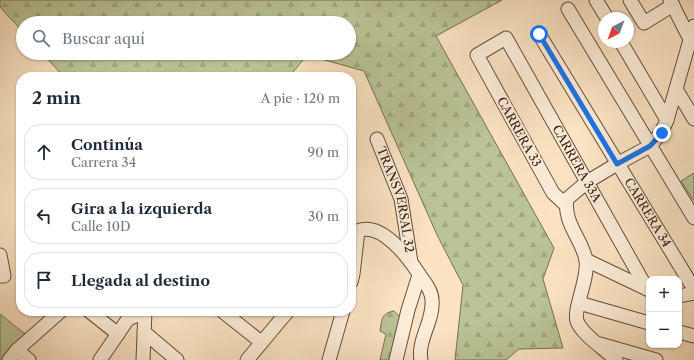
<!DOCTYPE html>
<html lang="es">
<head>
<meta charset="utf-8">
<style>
  :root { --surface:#fff; --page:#f6f6f7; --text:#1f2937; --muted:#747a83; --line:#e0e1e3 }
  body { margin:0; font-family:"Libre Caslon Text",serif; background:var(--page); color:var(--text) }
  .controls { position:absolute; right:12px; bottom:12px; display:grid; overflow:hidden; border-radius:8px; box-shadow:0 1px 3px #0004 }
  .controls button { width:36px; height:36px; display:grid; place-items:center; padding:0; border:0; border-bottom:1px solid var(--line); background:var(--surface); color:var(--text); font:20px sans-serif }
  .compass { position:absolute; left:598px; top:12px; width:36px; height:36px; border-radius:50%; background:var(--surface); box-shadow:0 1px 3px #0004; rotate:221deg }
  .stop { position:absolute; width:12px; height:12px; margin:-9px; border:3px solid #1a73e8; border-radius:50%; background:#fff }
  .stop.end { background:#1a73e8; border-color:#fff; box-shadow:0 1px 4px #0008 }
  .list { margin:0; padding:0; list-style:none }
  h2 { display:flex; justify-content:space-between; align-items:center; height:52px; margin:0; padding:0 16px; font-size:17px }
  h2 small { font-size:13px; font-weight:400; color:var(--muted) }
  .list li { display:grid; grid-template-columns:26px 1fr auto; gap:12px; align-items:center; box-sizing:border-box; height:56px; margin:0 8px 8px; padding:0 8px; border:1px solid var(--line); border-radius:16px }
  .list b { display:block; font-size:15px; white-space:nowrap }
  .list p { margin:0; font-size:13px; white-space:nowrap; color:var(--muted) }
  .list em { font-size:13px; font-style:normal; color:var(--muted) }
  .icon { flex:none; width:22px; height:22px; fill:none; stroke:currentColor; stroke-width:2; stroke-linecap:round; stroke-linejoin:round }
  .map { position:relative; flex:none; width:694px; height:360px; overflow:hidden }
  .search { position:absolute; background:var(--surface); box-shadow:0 1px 3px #0004; left:16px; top:16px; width:340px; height:44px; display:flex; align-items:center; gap:10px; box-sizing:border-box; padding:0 14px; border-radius:22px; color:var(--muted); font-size:15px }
  .panel { position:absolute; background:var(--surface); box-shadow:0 1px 3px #0004; left:16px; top:72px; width:340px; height:244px; border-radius:16px }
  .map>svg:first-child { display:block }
</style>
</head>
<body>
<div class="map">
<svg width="694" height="360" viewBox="0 0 694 360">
  <defs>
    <pattern id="forest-firs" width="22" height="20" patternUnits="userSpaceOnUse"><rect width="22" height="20" fill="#bac497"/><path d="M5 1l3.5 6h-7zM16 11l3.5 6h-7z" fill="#a0a881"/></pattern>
  </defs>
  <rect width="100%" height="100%" fill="#fbe3c3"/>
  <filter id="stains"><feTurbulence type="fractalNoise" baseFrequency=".005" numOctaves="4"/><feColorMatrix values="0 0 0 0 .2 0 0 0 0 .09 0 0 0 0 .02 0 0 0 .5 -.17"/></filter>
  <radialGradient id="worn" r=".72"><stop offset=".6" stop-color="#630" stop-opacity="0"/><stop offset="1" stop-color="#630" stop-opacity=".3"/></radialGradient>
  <path fill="#bac497" stroke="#777054" d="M694,173V201L681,181Z
    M0,314L25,334L5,360H0Z"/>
  <path fill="url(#forest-firs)" stroke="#777054" d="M0,0H502L436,36L554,248L543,279L563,348L519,349L506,360H455L463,285L438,237L364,71L307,55L289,77H64L42,53H349V23H23V32L0,7Z
    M394,311L400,317L390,360H380L386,334L380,331C382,320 381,313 394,311Z"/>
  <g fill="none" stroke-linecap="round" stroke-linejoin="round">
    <defs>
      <g id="minor">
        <path d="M596,0L607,18"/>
        <path d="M630,0L644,23L673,5"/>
        <path d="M670,0L692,43"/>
        <path d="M568,9L694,218"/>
        <path id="s1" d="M539,34L694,289"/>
        <path d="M621,42L667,120"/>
        <path d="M676,89L694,119"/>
        <path id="s2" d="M377,139L401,199L411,262"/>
        <path id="s3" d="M566,205L553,193L477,55L506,38L647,289"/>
        <path d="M358,231C381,221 408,257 419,274C424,282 432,290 432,300C434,321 417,340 421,360"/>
        <path d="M0,255L4,276H0"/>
        <path d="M586,260L649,290"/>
        <path d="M351,282L353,274L358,231"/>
        <path d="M679,296L694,293"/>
        <path d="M579,303L649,323"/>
        <path d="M89,311L118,334"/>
        <path d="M222,311L261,342"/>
        <path d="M144,332L177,360"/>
        <path d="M679,332L694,336"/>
        <path d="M600,344L656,360"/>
        <path d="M17,350L29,360"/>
        <path d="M9,360L17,350L61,311"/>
        <path d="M100,360L128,319L141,314L144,315"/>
        <path d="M143,360L145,311"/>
        <path d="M247,360L288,311"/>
        <path d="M329,360L343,311"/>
        <path d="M396,360L408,310L419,275"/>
        <path d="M616,360C605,349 582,335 577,321C573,309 589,278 586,260C582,239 563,223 567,199L587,182L617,164L650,146L661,133L667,120L694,26"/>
      </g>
    </defs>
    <use href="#minor" stroke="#664d3e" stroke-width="15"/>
    <use href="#minor" stroke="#fcedd8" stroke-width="13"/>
  </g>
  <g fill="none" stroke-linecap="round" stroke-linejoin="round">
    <path stroke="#1a73e8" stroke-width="5" d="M539,34L617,164L650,146L662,133"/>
  </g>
  <g text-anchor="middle" stroke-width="4" stroke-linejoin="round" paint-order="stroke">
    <g font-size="12" fill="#341b11" stroke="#fcedd8">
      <text transform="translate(519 132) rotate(61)" y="4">CARRERA 33</text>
      <text dy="4" stroke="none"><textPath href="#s3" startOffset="353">CARRERA 33A</textPath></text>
      <text dy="4" stroke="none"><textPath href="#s2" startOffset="64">TRANSVERSAL 32</textPath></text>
      <text dy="4" stroke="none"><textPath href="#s1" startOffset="209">CARRERA 34</textPath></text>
    </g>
  </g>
  <rect width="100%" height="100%" filter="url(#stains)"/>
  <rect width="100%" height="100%" fill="url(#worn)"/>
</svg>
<div class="controls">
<button>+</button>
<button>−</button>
</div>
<svg class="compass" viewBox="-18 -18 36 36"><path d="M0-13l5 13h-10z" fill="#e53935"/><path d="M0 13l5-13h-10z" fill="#747a83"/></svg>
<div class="stop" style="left:539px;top:34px"></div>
<div class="stop end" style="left:662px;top:133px"></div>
<div class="search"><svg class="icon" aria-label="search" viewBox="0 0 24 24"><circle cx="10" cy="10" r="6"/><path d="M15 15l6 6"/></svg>Buscar aquí</div>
<section class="panel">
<h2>2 min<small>A pie · 120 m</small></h2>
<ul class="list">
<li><svg class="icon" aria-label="ahead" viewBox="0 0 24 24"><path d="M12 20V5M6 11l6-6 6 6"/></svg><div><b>Continúa</b><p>Carrera 34</p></div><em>90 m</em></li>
<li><svg class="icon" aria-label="left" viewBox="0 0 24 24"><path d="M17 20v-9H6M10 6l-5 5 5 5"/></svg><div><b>Gira a la izquierda</b><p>Calle 10D</p></div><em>30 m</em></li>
<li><svg class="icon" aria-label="arrive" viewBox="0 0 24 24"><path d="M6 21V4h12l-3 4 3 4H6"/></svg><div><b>Llegada al destino</b></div></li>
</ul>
</section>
</div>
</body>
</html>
